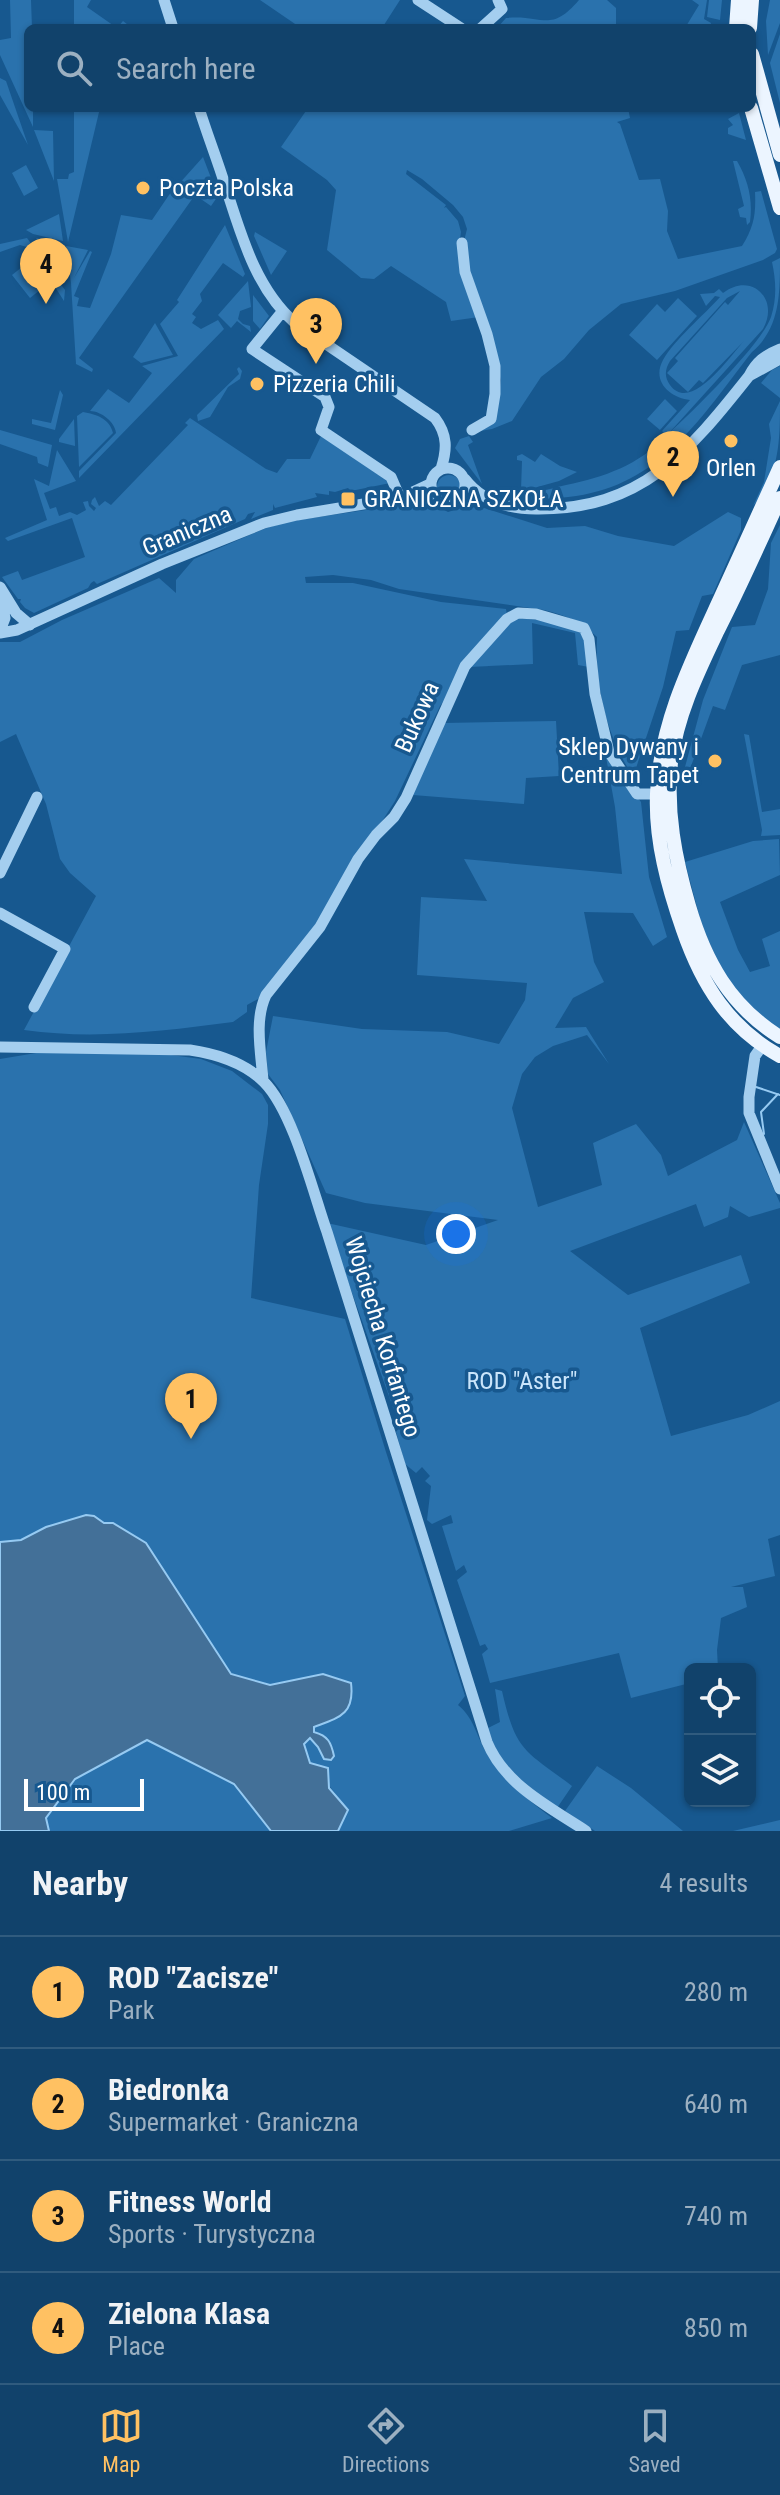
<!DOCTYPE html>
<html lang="en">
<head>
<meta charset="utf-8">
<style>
  :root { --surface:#11426b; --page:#1a4971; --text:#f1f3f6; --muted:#9cb0c1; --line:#305b7e; --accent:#ffc162 }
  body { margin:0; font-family:"Roboto Condensed",sans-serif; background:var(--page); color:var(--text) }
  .controls { position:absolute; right:24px; bottom:24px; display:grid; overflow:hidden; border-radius:12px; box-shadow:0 2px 6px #0004 }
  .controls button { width:72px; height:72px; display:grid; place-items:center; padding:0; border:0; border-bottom:2px solid var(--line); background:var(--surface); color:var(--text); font:40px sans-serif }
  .scale { position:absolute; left:24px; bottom:20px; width:120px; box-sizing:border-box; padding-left:8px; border:4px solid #fff; border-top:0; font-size:22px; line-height:28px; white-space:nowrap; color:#fff; -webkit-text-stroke:6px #17588f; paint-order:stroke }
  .you { position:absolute; left:456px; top:1234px; width:28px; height:28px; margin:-20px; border:6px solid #fff; border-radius:50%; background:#1a73e8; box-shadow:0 0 0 12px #1a73e833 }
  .badge { display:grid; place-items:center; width:52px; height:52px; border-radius:50%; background:var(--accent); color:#111; font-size:26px; font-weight:700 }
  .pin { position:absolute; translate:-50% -66px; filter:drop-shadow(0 2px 4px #0008) }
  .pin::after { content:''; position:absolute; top:42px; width:28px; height:24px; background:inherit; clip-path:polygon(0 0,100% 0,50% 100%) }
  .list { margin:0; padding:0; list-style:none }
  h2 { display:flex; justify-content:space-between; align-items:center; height:104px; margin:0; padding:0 32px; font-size:34px }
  h2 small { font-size:26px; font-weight:400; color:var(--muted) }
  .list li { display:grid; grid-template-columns:52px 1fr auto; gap:24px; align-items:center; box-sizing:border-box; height:112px; padding:0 32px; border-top:2px solid var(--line) }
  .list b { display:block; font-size:30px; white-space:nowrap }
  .list p { margin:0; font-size:26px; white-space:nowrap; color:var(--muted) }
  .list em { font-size:26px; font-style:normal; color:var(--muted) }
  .icon { flex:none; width:44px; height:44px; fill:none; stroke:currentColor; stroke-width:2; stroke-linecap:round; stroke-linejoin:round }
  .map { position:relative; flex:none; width:780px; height:1831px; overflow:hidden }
  .search { position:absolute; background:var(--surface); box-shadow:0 2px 6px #0004; left:24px; right:24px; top:24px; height:88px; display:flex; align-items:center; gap:20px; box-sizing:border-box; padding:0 28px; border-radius:12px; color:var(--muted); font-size:30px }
  .sheet { height:552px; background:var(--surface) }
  nav { display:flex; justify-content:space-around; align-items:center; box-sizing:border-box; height:112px; border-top:2px solid var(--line); background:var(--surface); font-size:22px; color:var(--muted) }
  nav a { display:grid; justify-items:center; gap:4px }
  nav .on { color:var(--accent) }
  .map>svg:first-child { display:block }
</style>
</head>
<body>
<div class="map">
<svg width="780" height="1831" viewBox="0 0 780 1831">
  <rect width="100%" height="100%" fill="#17588f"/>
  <path fill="#2a72ad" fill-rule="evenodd" d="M10,0H31L32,28H28V108H33V127L0,55V40L11,38Z
    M74,0H91L87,7L117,28L123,21L132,28H74Z
    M260,0H400L382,28H301Z
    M579,0H607L616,8V28H497L506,18C543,14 550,34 579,0Z
    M692,0H707L704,19L711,23L710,28H685L699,5Z
    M709,0H722L720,20L707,17Z
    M770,0H780V23L768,55L766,21Z
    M780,34V103L770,63Z
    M0,78L6,81L28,145L0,95Z
    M74,108H100L68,242L57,179H68L69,174L74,172Z
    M308,108H628L630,118L617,122L620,124L639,180L660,179L668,211L667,231L678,259L742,246C754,227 756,214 755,192L761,191L777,249L775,253L763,260L675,291L621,304L589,330L564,359L541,377L512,421L492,429L480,431L497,406L501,380L475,296L464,241L467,229L463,217L453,205L422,179L407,170L406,174L446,205L444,208L446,207L458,221L461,232L459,246L479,317L451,321L446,302L391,266L374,279L361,278L327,250L336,190L327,180L281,147Z
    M739,113L746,140L728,134V128L733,125L728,119Z
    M34,130L53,131L54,181Z
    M203,157L218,196L211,206L195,195L79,358L93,369L92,372L76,364L71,283L66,246L88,250L74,278L90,251L92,252L74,296L79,298L77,306L90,308L111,254L121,215L152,220L169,195Z
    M733,161H737C748,180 753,199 750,222L747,225L746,218L740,217L738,209L744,206Z
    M26,165L38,188L24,196L12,173Z
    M59,214L63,241L33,234L26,230Z
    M225,225L245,274L243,277L223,263L200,294L202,301L192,314L196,317L192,323L201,329L218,320L224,329L79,478V471L116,433C115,422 101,411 90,411L108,389L129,403L152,373L142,366L178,356L160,324L179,302L177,300Z
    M255,232L287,251L271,275L254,236Z
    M27,238L65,290L64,301L30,248L20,245L0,252V244Z
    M36,238L63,244L67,280H66Z
    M780,258C780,295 780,328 752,352C707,409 667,476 591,493C572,498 549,498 529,500L518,491L521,490L522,461L517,460V456L522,454L535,462L541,454L560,466L577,472L559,481L523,491C538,494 552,488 566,485C605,477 638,465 667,436L662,431L690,400C671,398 651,382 663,360C674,340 704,315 720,297L715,296L706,306L700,294L714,293L719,289L723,293C751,271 780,299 763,329L669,433C693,411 761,345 771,317C777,298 776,281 772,262ZM740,291L728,305L725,302L675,358L678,361L667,373L688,392L699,380L703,383L744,341C730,356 691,414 670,385C664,377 665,369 670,361L727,298Z
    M22,267L40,290L30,298L12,275Z
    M248,281L251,307L240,311L238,319L243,324L250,326L251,332L237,321L231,328L218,315Z
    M253,295L269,316L260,329L253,321Z
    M678,298L697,316L657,360L629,335L657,304L665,312Z
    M155,323L173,355L141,363L133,357Z
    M780,366V398L761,383L772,370Z
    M239,367L242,371L240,379L228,387L210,417L198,421L197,415L239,374L237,369Z
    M60,390L63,395L55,430L32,424V419L51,423Z
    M665,399L677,411L660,430L647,419Z
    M780,401C780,440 780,474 753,506L764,482L771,438L769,424Z
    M83,412C96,414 110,419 113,433L79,467L77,416Z
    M190,418L266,469L277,473L287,459H310L321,436L395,482L351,491L348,488L335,492L329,491V495L315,493L317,497L275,508L273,504V510L251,519L255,512L248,514L245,519L97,584L94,581L91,583L88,588L34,613L25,608L20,602L21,599H18L2,577L18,571L22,580L85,557L72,518L8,541L5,538L47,520L34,479L49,486L57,450L76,481L44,493L50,509L56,507L59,516L70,512L77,515L86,510L83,502L88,501L89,506L94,511L96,508L91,504L92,500L95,497L99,506L105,501L111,505L188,425L185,423Z
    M74,419L75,446L59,442V439Z
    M0,430L52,445L48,467L38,463L37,457L0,444Z
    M469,436L473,442L468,445L482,484L455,448L460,439Z
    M437 487a12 12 0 1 1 24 0a12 12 0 1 1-24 0Z
    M427,501L448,512L461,508L481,507L547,528L585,526L618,536L674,546L728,512L741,518V530L713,594L702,596L689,630L676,631L663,687L633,777C606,733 595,689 597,637C582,622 565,615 544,610L399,589L371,580L333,575L305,577L306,583H353L441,602L506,609L507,615L440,706L395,801L319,920L258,999L247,1005V1012L233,1022C163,1031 95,1040 24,1030L96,896L70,873L60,859L46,804L16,734L0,742V642H20L62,620L159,578L176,593V580L194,559L266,528L291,521Z
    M780,525V655L742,665L725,710L713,706L690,769L685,767L703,700L732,627L755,625L768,589L771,543Z
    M517,618C535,621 582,617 587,641C589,649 588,659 589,667L578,665L575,633L532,623L533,664L467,667L488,640Z
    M556,721L559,776L526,778L524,804L413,795L444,723Z
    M744,734L749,735L762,812L780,809V835L761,836L762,830Z
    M606,757L641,802L649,877L667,937L653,946L633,913L584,912L594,962L604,982L573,998L555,1028L586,1027L609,1064L587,1035L553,1046L535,1057L522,1074L512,1108L538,1207L602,1185L593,1143L636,1124L661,1155L668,1176L737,1140L744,1122L780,1203V1208L749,1217L730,1206L728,1217L704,1227L696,1204L570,1251L628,1295L741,1255L750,1283L640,1328L671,1436L748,1415L780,1401V1535L768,1539L775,1576L731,1587H743L747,1607L721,1618L717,1650L718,1669H690V1683L631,1698L619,1653L490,1683L482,1654L488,1649L485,1644L480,1646L457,1580L467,1572L464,1565L456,1571L442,1526L453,1523L451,1515L432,1524L427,1520L431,1486L425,1481L430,1476L422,1467L416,1473L405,1464L396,1432L400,1427L327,1223L426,1245L498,1220L365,1203L326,1193L280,1090L268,1074L266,1052L273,1016L362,1029L447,1032L499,1044L525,1000L527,983L417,975L421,897L487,901L464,859L622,874L615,807Z
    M779,839L780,875L720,902L738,950L750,972L770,966L762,939L780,931V1031L731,991L702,926L685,862L753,841Z
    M36,1053H156L201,1059L232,1071L262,1094L268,1105V1124L259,1185L251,1298L345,1319L386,1452L465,1696L458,1705C474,1718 476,1735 486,1752C503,1781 526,1798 552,1818L509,1831H338L347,1810C340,1800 317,1768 310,1763L304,1744L309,1737L318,1747L324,1759L314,1727L323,1674L270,1685L230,1674L146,1543L113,1523H104L94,1516L86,1515L46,1527L21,1540L0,1542V1059Z
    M495,1689L502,1691C516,1753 525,1750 572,1786L557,1808L524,1785L499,1762L486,1729L500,1722Z
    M147,1740L234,1784L271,1831H42L39,1820L70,1777Z
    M597,1766L631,1788L683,1831H595L565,1811Z
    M780,1820V1831H733Z"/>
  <path fill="#437098" stroke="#96caf2" stroke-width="2" d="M86,1515L94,1516L104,1523H113L146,1543L231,1674L270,1685L323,1674L351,1683C355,1715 338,1718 314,1727V1732C328,1736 331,1742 334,1756L331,1760L324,1759L318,1747L310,1738L304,1744L310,1763L328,1768L329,1788L348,1810L338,1831H271L234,1784L147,1740L75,1779L46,1818L49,1831H0V1542L21,1540L46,1527Z"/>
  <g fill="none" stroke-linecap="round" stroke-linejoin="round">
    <path stroke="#96caf2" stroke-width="2" d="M756,1087L780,1095
      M764,1134L761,1112L778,1094"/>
    <path stroke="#a4ceef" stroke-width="11" d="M164,0L173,28
      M418,0L461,28
      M481,28L502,9L498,0
      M199,108C207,134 217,159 225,185C241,234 255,288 295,323L435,418C448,435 447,450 441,469
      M462,243L465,272L487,334L495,366V394L491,419L472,430
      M282,312L252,349L325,397L329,407L321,430L391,477L400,498L430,484
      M780,349C765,355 756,362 749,376L780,359
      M431 485a17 17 0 1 1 34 0a17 17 0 1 1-34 0Z
      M465,479C482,501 509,509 536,509C641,510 688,453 749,376
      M0,587L16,613L30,625
      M0,631L5,618L0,592
      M0,633L17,630L162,564L264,523L297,515L400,498L437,499
      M0,873L37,797
      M0,913L65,949L34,1007
      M762,1046L755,1056L749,1097V1113L780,1189
      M0,1047L190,1050C217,1054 244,1062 264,1082C293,1111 313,1192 327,1232L487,1742C505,1785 548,1806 586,1831
      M263,1080C261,1053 254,1020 266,995L320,927L358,859L376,835L394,817L406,798L465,666L507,619L518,613L536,614L584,628L589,639L595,694L609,752L637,794H657"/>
    <path stroke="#ecf5ff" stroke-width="14" d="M736,28L738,0
      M750,28L752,0
      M752,54L780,155
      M751,108L780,208
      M780,467C760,511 740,555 720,599C691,662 660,724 657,794C655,840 668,887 683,930C702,985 729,1028 780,1056
      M780,498C760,542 740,587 718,630C698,672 677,715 671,762C666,812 675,858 689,906C705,961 730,1006 780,1037"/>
  </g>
  <g fill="#ffc162" stroke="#17588f" stroke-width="3">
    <circle cx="143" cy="188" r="8"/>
    <circle cx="257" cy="384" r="8"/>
    <circle cx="731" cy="441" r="8"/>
    <rect x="340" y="491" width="16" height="16" rx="4"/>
    <circle cx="715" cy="761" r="8"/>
  </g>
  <g text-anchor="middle" stroke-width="7" stroke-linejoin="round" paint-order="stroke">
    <g font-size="24" fill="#fff" stroke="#17588f" text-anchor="start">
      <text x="159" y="196">Poczta Polska</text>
      <text x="273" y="392">Pizzeria Chili</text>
      <text x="731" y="476" text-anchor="middle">Orlen</text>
      <text x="364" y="507">GRANICZNA SZKOŁA</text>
      <text x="699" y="755" text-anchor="end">Sklep Dywany i<tspan x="699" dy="28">Centrum Tapet</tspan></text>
    </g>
    <g font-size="24" fill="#fff" stroke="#17588f">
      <text transform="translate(187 531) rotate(-23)" y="8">Graniczna</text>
      <text transform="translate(417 717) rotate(-66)" y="8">Bukowa</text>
      <text transform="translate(383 1337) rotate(73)" y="8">Wojciecha Korfantego</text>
    </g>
    <g font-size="24" fill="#cae5fb" stroke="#17588f">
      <text x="522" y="1389">ROD "Aster"</text>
    </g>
  </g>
</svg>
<div class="controls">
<button><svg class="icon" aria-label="locate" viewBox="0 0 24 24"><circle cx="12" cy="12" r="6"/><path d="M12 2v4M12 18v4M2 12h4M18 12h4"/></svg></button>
<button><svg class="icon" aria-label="layers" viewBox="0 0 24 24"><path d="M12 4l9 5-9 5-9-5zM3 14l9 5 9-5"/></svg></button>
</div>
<div class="scale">100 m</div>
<div class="you"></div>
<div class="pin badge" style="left:191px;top:1439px">1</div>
<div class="pin badge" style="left:673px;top:497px">2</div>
<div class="pin badge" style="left:316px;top:364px">3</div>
<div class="pin badge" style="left:46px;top:304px">4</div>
<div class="search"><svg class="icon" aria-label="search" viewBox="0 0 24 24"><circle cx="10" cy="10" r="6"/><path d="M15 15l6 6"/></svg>Search here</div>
</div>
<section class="sheet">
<h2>Nearby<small>4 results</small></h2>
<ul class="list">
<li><span class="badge">1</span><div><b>ROD &quot;Zacisze&quot;</b><p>Park</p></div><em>280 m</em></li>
<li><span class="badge">2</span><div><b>Biedronka</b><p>Supermarket · Graniczna</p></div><em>640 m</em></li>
<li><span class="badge">3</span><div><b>Fitness World</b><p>Sports · Turystyczna</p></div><em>740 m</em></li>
<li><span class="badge">4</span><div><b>Zielona Klasa</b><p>Place</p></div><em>850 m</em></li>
</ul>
</section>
<nav>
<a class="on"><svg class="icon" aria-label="map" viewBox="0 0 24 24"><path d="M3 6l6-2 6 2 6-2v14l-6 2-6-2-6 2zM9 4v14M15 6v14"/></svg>Map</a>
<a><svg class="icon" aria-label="directions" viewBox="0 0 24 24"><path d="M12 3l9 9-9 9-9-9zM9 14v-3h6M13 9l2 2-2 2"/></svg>Directions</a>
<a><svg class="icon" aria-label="saved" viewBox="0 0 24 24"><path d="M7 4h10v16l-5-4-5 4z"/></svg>Saved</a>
</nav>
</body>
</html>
